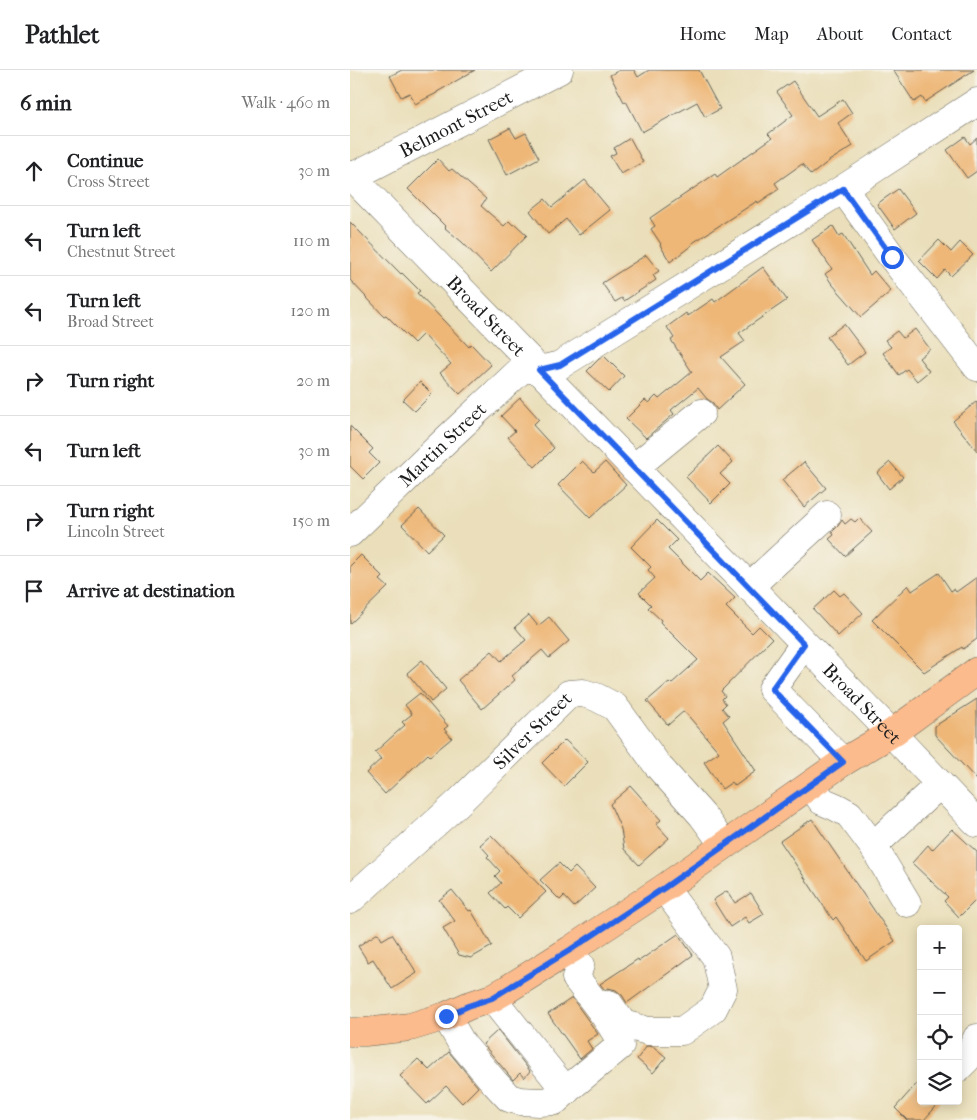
<!DOCTYPE html>
<html lang="en">
<head>
<meta charset="utf-8">
<style>
  :root { --surface:#fff; --page:#f2f2f2; --text:#202124; --muted:#757577; --line:#e0e0e0 }
  body { margin:0; font-family:"IM FELL French Canon",serif; background:var(--page); color:var(--text) }
  .controls { position:absolute; right:15px; bottom:15px; display:grid; overflow:hidden; border-radius:5px; box-shadow:0 2px 12px #0003 }
  .controls button { width:45px; height:45px; display:grid; place-items:center; padding:0; border:0; border-bottom:1px solid var(--line); background:var(--surface); color:var(--text); font:25px sans-serif }
  .stop { position:absolute; width:15px; height:15px; margin:-11px; border:4px solid #2563eb; border-radius:50%; background:#fff }
  .stop.end { background:#2563eb; border-color:#fff; box-shadow:0 1px 5px #0008 }
  .list { margin:0; padding:0; list-style:none }
  h2 { display:flex; justify-content:space-between; align-items:center; height:65px; margin:0; padding:0 20px; font-size:21px }
  h2 small { font-size:16px; font-weight:400; color:var(--muted) }
  .list li { display:grid; grid-template-columns:32px 1fr auto; gap:15px; align-items:center; box-sizing:border-box; height:70px; padding:0 20px; border-top:1px solid var(--line) }
  .list b { display:block; font-size:19px; white-space:nowrap }
  .list p { margin:0; font-size:16px; white-space:nowrap; color:var(--muted) }
  .list em { font-size:16px; font-style:normal; color:var(--muted) }
  .icon { flex:none; width:28px; height:28px; fill:none; stroke:currentColor; stroke-width:2; stroke-linecap:round; stroke-linejoin:round }
  .map { position:relative; flex:none; width:627px; height:1050px; overflow:hidden }
  header { display:flex; align-items:center; gap:30px; box-sizing:border-box; height:70px; padding:0 25px; background:var(--surface); border-bottom:1px solid var(--line) }
  header strong { font-size:24px }
  nav { display:flex; gap:28px; margin-inline-start:auto; font-size:18px }
  main { display:flex }
  aside { flex:1; background:var(--surface) }
  .map>svg:first-child { display:block }
</style>
</head>
<body>
<header>
<strong>Pathlet</strong>
<nav><a>Home</a><a>Map</a><a>About</a><a>Contact</a></nav>
</header>
<main>
<aside>
<h2>6 min<small>Walk · 460 m</small></h2>
<ul class="list">
<li><svg class="icon" aria-label="ahead" viewBox="0 0 24 24"><path d="M12 20V5M6 11l6-6 6 6"/></svg><div><b>Continue</b><p>Cross Street</p></div><em>30 m</em></li>
<li><svg class="icon" aria-label="left" viewBox="0 0 24 24"><path d="M17 20v-9H6M10 6l-5 5 5 5"/></svg><div><b>Turn left</b><p>Chestnut Street</p></div><em>110 m</em></li>
<li><svg class="icon" aria-label="left" viewBox="0 0 24 24"><path d="M17 20v-9H6M10 6l-5 5 5 5"/></svg><div><b>Turn left</b><p>Broad Street</p></div><em>120 m</em></li>
<li><svg class="icon" aria-label="right" viewBox="0 0 24 24"><path d="M7 20v-9h11M14 6l5 5-5 5"/></svg><div><b>Turn right</b></div><em>20 m</em></li>
<li><svg class="icon" aria-label="left" viewBox="0 0 24 24"><path d="M17 20v-9H6M10 6l-5 5 5 5"/></svg><div><b>Turn left</b></div><em>30 m</em></li>
<li><svg class="icon" aria-label="right" viewBox="0 0 24 24"><path d="M7 20v-9h11M14 6l5 5-5 5"/></svg><div><b>Turn right</b><p>Lincoln Street</p></div><em>150 m</em></li>
<li><svg class="icon" aria-label="arrive" viewBox="0 0 24 24"><path d="M6 21V4h12l-3 4 3 4H6"/></svg><div><b>Arrive at destination</b></div></li>
</ul>
</aside>
<div class="map">
<svg width="627" height="1050" viewBox="0 0 627 1050">
  <rect width="100%" height="100%" fill="#f7f3e8"/>
  <filter id="ink" filterUnits="userSpaceOnUse"><feTurbulence type="fractalNoise" baseFrequency=".02" numOctaves="2"/><feDisplacementMap in="SourceGraphic" scale="10" xChannelSelector="R" yChannelSelector="G"/><feConvolveMatrix kernelMatrix="1 2 1 2 8 2 1 2 1" color-interpolation-filters="sRGB"/></filter>
  <filter id="wash" filterUnits="userSpaceOnUse"><feTurbulence type="fractalNoise" baseFrequency=".0096" numOctaves="4" result="noise"/><feDisplacementMap in="SourceGraphic" scale="20" xChannelSelector="R" yChannelSelector="G"/><feGaussianBlur stdDeviation="1.12" result="paint"/><feColorMatrix in="noise" values="0 0 0 0 0 0 0 0 0 0 0 0 0 0 0 0 0 1.4 0 .05"/><feComposite in="paint" operator="in"/></filter>
  <g filter="url(#wash)">
    <rect width="100%" height="100%" fill="#eadfba"/>
    <g id="blocks">
      <path fill="#eeb778" d="M52,0H125L87,22V23L65,34L60,23L51,27L40,6Z
        M270,0H284L288,7L299,0H349L370,39L355,47L347,32L292,62L276,31L274,32L260,5Z
        M543,0H624L575,32L572,27L564,32Z
        M443,11L467,46L493,29L502,43L488,53L503,76L479,91L461,105L452,94L425,113L429,119L408,133L407,131L341,174L342,175L320,192L310,175L311,174L301,159L305,156L300,148L313,139L365,104L367,107L422,68L418,64L443,45L427,22Z
        M160,58L166,68L176,63L189,88L157,105L139,69Z
        M615,67L620,74L627,68V101L617,108L597,80Z
        M280,68L293,92L271,104L260,86L266,83L264,78Z
        M88,89L99,101L102,99L136,129L131,136L154,156L159,151L163,155L165,154L177,165L141,202L112,172L95,158L96,157L58,119Z
        M235,110L260,140L229,165L216,149L198,164L180,141L195,129L202,137Z
        M548,119L566,143L545,159L527,134Z
        M0,152L51,204L52,203L70,221L67,223L119,277L121,274L141,295L110,324L90,303L101,294L73,264L64,273L36,245L34,246L0,210Z
        M483,156L489,166L493,164L520,205L524,201L541,221L511,247L482,214L475,204L482,199L462,170Z
        M589,170L601,182L610,172L623,185L601,206L595,200L587,209L569,191Z
        M296,185L309,201L303,205L306,210L274,231L272,228L265,232L252,213Z
        M413,197L437,230L389,263L395,271L371,287L395,314L367,340L363,333L357,329L348,318L321,340L324,344L296,368L276,349L295,330L299,333L306,326L309,329L342,302L321,270L324,268L317,257L336,243L338,246L363,229L365,232Z
        M494,254L515,282L498,295L477,267Z
        M565,259L580,279L569,288L579,301L567,311L557,299L549,305L533,283L541,277L535,270L547,261L553,268Z
        M254,286L274,306L259,322L237,301L249,289Z
        M70,312L82,324L65,341L53,330Z
        M170,328L189,349L183,355L204,378L185,397L158,367L165,361L151,346Z
        M627,331V381L603,351Z
        M0,356L23,379L19,383L29,393L13,409L0,396Z
        M368,376L383,392L370,404L380,414L361,433L336,407Z
        M232,391L244,402L255,392L276,415L240,448L208,415Z
        M454,392L476,418L454,437L432,410Z
        M540,392L553,407L539,419L527,403Z
        M69,439L94,465L77,481L52,455Z
        M509,448L522,462L495,486L479,469L484,465L482,462L488,456L492,450L495,454L501,449L505,452Z
        M307,450L327,470L318,479L350,511L358,503L385,528L376,537L402,563L409,556L422,569L371,621L375,626L372,629L376,634L372,638L379,646L373,651L406,701L385,716L382,712L372,719L354,692L369,682L334,641L318,655L297,631L319,612L321,614L348,590L310,552L311,550L298,538L301,535L289,523L305,508L298,500L301,497L281,477Z
        M11,485L33,507L30,510L38,517L0,554V496Z
        M589,503L601,521L604,519L606,522L627,507V569L613,579L612,577L574,602L522,550L558,515L562,521Z
        M484,520L490,526L494,523L513,543L488,566L463,539Z
        M179,545L188,556L199,547L219,571L199,588L192,580L162,606L165,610L132,639L108,610L142,581L151,591L176,570L165,557Z
        M72,590L96,619L81,632L57,603Z
        M70,623L98,656L94,659L102,668L80,686L78,684L35,724L16,703L31,689L25,682L55,655L52,652L62,644L55,635Z
        M627,629V710L585,665V656Z
        M215,670L238,692L214,716L192,693Z
        M281,716L311,750L306,754L319,768L289,795L274,779L271,759L260,734Z
        M462,749L545,871L516,891L486,847L483,850L430,771Z
        M602,759L627,782V829L609,847L594,831L598,827L562,793L578,775L582,780Z
        M141,765L196,822L168,848L157,837L155,839L140,823L151,813L145,806L150,801L137,787L139,785L130,775Z
        M209,793L219,803L225,797L245,818L224,837L214,826L210,830L190,810Z
        M102,820L119,841L121,840L142,876L121,888L109,885L93,858L105,851L89,830Z
        M377,821L385,833L401,823L414,844L399,853L395,847L380,857L363,830Z
        M28,863L32,870L42,864L67,903L42,919L23,889L18,892L8,876Z
        M328,864L343,885L277,933L272,925L266,920L258,918L255,920L250,914L288,889L289,891Z
        M222,928L248,964L237,971L242,979L230,989L198,944Z
        M148,960L180,1001L174,1008L170,1003L163,1010L133,974Z
        M297,976L304,977L316,987L303,1003L287,989Z
        M99,982L128,1017L112,1033L96,1016L77,1034L50,1006L68,989L79,1000Z
        M571,1009V1031H591L574,1050H557L545,1038Z"/>
    </g>
  </g>
  <g filter="url(#ink)">
    <use href="#blocks" fill-opacity="0" stroke="#646053" stroke-width="1"/>
    <g fill="none" stroke-linecap="round" stroke-linejoin="round">
      <defs>
        <g id="minor">
          <path id="s1" d="M0,105L524,645L627,753"/>
          <path id="s2" d="M0,108L209,0"/>
          <path d="M493,119L542,187L627,297"/>
          <path d="M284,398L351,343"/>
          <path id="s3" d="M0,463L96,370L173,298L189,300L210,295L493,119L627,32"/>
          <path d="M399,517L477,445"/>
          <path d="M454,574L422,619L493,692"/>
          <path d="M461,715L472,731L486,737L499,744L523,776L557,833"/>
          <path d="M523,776L590,714"/>
          <path id="s4" d="M0,830L109,732L219,624L233,623L246,627L265,637L308,696L352,745L374,775"/>
          <path d="M142,928L216,1021"/>
          <path d="M259,934L273,954L298,961H332L363,939L373,919L366,887L314,818"/>
          <path d="M96,946L112,974L145,1013L159,1028L170,1031L189,1032L205,1031L219,1018L270,976C270,962 237,923 226,908L230,895"/>
          <path d="M608,998L617,989L627,968"/>
        </g>
        <path id="major" d="M0,962H15L60,957L96,946L118,936L142,928L156,920L220,880L314,818L493,692L542,663L627,601"/>
      </defs>
      <use href="#minor" stroke="#646053" stroke-width="29"/>
      <use href="#major" stroke="#646053" stroke-width="29"/>
      <use href="#minor" stroke="#fff" stroke-width="28"/>
      <use href="#major" stroke="#fbbb8d" stroke-width="28"/>
    </g>
  </g>
  <g fill="none" stroke-linecap="round" stroke-linejoin="round" filter="url(#ink)">
    <path stroke="#2563eb" stroke-width="6" d="M96,946L118,936L142,928L220,880L314,818L493,692L422,619L454,574L189,300L210,295L493,119L542,187"/>
  </g>
  <g text-anchor="middle" stroke-width="4" stroke-linejoin="round" paint-order="stroke">
    <g font-size="19" fill="#1c1c1c" stroke="#f7f3e8">
      <text dy="7" stroke="none"><textPath href="#s2" startOffset="119">Belmont Street</textPath></text>
      <text dy="7" stroke="none"><textPath href="#s1" startOffset="196">Broad Street</textPath></text>
      <text dy="7" stroke="none"><textPath href="#s3" startOffset="128">Martin Street</textPath></text>
      <text dy="7" stroke="none"><textPath href="#s1" startOffset="736">Broad Street</textPath></text>
      <text dy="7" stroke="none"><textPath href="#s4" startOffset="249">Silver Street</textPath></text>
    </g>
  </g>
</svg>
<div class="controls">
<button>+</button>
<button>−</button>
<button><svg class="icon" aria-label="locate" viewBox="0 0 24 24"><circle cx="12" cy="12" r="6"/><path d="M12 2v4M12 18v4M2 12h4M18 12h4"/></svg></button>
<button><svg class="icon" aria-label="layers" viewBox="0 0 24 24"><path d="M12 4l9 5-9 5-9-5zM3 14l9 5 9-5"/></svg></button>
</div>
<div class="stop" style="left:542px;top:187px"></div>
<div class="stop end" style="left:96px;top:946px"></div>
</div>
</main>
</body>
</html>
